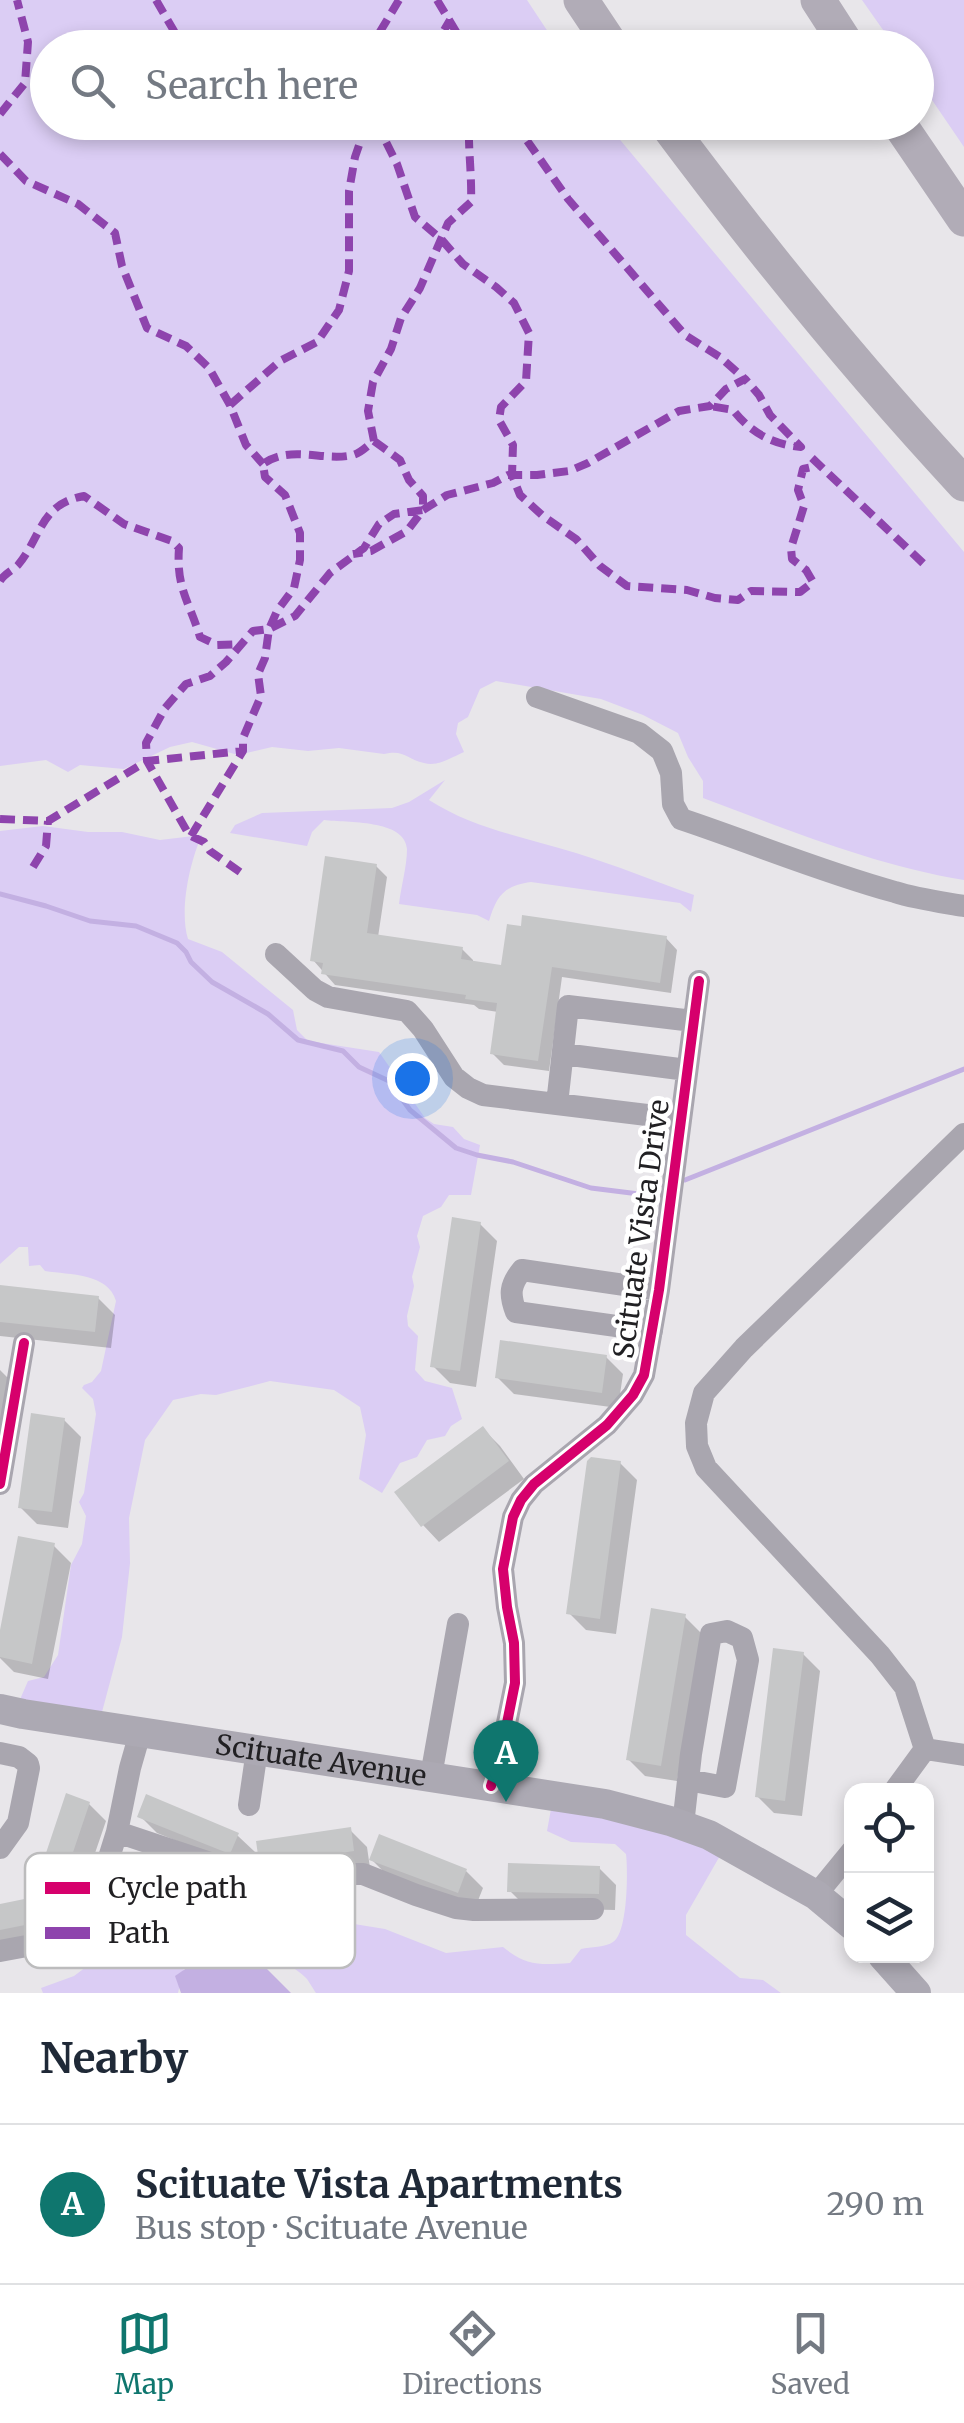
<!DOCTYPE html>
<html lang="en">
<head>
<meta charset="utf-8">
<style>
  :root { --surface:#fff; --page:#f2f2f3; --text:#1f2937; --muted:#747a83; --line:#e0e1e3; --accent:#0f766e }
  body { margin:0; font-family:Merriweather,serif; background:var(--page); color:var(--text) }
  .controls { position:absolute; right:30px; bottom:30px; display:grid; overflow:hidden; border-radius:20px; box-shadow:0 5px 15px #0003 }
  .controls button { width:90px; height:90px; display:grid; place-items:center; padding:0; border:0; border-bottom:2px solid var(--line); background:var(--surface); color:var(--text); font:50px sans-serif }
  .you { position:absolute; left:412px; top:1078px; width:35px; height:35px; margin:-25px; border:8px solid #fff; border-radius:50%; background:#1a73e8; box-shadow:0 0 0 15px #1a73e833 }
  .badge { display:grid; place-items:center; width:65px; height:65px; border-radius:50%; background:var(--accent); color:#fff; font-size:32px; font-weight:700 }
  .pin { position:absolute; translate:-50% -82px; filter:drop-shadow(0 2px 5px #0008) }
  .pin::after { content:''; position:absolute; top:52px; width:35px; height:30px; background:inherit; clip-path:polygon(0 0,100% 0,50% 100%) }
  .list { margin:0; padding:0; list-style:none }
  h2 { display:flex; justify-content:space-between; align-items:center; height:130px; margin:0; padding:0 40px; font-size:42px }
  h2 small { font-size:32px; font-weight:400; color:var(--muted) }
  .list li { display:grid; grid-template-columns:65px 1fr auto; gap:30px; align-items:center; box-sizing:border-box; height:160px; padding:0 40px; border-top:2px solid var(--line) }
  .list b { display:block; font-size:38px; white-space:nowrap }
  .list p { margin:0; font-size:32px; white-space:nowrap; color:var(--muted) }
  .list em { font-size:32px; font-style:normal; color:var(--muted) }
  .icon { flex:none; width:55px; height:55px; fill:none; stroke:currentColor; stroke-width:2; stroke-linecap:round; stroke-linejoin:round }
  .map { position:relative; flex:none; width:964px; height:1993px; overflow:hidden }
  .search { position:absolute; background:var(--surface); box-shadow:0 5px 15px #0003; left:30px; right:30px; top:30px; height:110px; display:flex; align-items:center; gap:25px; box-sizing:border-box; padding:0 35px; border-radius:55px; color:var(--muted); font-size:38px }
  .sheet { height:290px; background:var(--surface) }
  nav { display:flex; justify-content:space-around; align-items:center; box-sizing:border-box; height:140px; border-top:2px solid var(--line); background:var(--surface); font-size:28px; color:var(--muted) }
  nav a { display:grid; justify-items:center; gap:5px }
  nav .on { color:var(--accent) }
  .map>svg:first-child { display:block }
</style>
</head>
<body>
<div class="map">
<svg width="964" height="1993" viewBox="0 0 964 1993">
  <rect width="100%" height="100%" fill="#e8e6ea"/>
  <path fill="#dbcdf4" d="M0,0H527L558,47L48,48V122L606,123L964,552V880C873,865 789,830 703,798V781L688,757L678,733L643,715L601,699L496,681L480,689L468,717L458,723L456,734L464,752C452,757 438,767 424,763C407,759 404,749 384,754L339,748L308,751L272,747L238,755L192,742L170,747L124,769L80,765L68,772L46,760L0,766Z
    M862,0H964V147L917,78L916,48L895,47Z
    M445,780L429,800C474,829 525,837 576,853C615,865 654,881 694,895L691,912L680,903L531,882C504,886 497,895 489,921L477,915L399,904C401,887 407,866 407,849C405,819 347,823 324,820L312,832L307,846L230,833L235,825L262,813L392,808L409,802Z
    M43,826L88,832H122L160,840L202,835C190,861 179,910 188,939L222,952L293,1010L297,1030L308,1041L379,1052L425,1118L434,1124L453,1127L464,1139L480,1145L471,1195H449L441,1207L423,1216L417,1236L420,1247L412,1277L414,1286L407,1316L408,1326L418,1336L415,1370L425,1381L452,1388L462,1419L451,1426L445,1436L427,1440L417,1457L400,1463L382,1493L359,1479L366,1435L360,1407L334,1390L270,1381L216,1395L201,1394L173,1400L145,1440L129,1518L130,1563L122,1637L98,1727L15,1711L28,1681L44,1677L58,1655L71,1565L82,1544L86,1516L79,1502L84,1493L96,1414L93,1399L82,1388L84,1385L92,1382L101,1371L116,1301C108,1273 70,1275 45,1271L40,1265L29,1266L28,1247H19L0,1264V831Z
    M553,1798L725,1847L686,1915V1935L740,1978L763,1980L781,1993H316C314,1990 309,1982 307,1979C288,1958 223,1933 197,1950C183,1959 182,1978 178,1993H43L41,1988L74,1976L86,1967L131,1895L203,1914L221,1912L270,1918H317L385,1929L446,1953L503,1947C526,1966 540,1965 570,1963L581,1949C590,1947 606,1947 613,1942C628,1933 628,1870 626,1854L615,1844L571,1842L547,1831Z"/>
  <path fill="#c3b0e2" d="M223,1943L258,1960L291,1993H181L175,1976Z"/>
  <path fill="#0003" d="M376,866L387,877L378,937L462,949L473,960V963L503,967L666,938L677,950L671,993L562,977L549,1071L504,1065L492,1053L498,1012L479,1009L474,1005L335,985L313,960Z
    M480,1224L497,1241L476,1387L450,1383L433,1366Z
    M0,1287L98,1298L115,1315L111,1348L0,1336Z
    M606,1357L623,1374L618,1408L514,1394L497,1377Z
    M0,1370L13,1383L0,1433Z
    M64,1420L81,1437L68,1528L37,1524L20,1507Z
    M483,1429L500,1446L524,1479L439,1542L423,1525Z
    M620,1463L637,1480L616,1634L586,1630L569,1613Z
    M54,1546L71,1563L48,1679L14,1672L0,1658V1643Z
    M685,1617L702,1634L677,1781L645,1776L628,1759Z
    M803,1654L820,1671L802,1816L774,1813L757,1796Z
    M89,1804L106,1821L82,1891L60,1884L44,1867Z
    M140,1816L238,1836L255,1852L247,1869L157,1833Z
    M350,1830L367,1847L370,1868L278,1878L261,1861Z
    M372,1860L466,1871L483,1888L475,1908L388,1876Z
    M599,1868L616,1885L615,1910L527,1908L510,1891Z
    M44,1898L60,1914L65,1936L0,1950V1907Z"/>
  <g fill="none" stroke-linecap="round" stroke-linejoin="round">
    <path stroke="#c3b0e2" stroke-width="5" d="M0,894L46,906L90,921L136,926L177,943L186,952L191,962L212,982L268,1014L298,1040L343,1051L359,1067L389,1081L410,1110L456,1148L477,1155L513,1162L591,1188L639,1194L658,1188
      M685,1180L964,1069"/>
  </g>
  <path fill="#c6c7c8" d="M325,856L377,864L367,933L463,947L461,959L501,965L507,924L521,926L522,915L667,936L660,983L552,967L538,1061L490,1054L497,1003L465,999L466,995L321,974L323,963L310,961Z
    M452,1217L481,1222L460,1371L430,1367Z
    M0,1285L99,1296L95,1332L0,1322Z
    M500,1340L607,1355L602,1393L495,1378Z
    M31,1413L65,1418L52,1512L18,1508Z
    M483,1426L509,1461L421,1527L394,1492Z
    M591,1457L621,1461L600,1619L566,1614L587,1461Z
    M18,1536L55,1543L32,1664L0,1657V1630Z
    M651,1608L686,1614L661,1766L626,1760Z
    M773,1648L804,1652L785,1801L755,1797Z
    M66,1793L90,1802L65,1876L41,1868Z
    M146,1794L239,1833L230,1854L137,1817Z
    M351,1827L354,1851L267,1864L259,1862L256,1841Z
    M379,1834L467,1869L458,1893L369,1860Z
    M508,1863L600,1866L599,1894L507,1892Z
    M44,1895L50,1920L0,1930V1904Z"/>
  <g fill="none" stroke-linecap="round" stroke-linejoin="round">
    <path stroke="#a9a6af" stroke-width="22" d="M537,697L639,733L662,751L671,773L673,804L681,819C753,843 822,872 895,892C917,899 941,902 964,906
      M276,954L315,990L328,997L407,1011L423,1029L454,1077L468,1088L483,1095L680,1119
      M563,1054L687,1070
      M557,1104L568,1006L693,1021
      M652,1331L516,1312C509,1294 510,1285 522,1270L659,1290
      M0,1484L24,1343
      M925,1749L905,1687L880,1655L706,1468L697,1446L696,1423L704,1393L744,1348L964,1134
      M925,1749L964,1755
      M0,1753L19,1757L28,1764L29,1768L18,1823L0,1848
      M431,1776L458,1624
      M491,1786L500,1758L515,1683L514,1643L507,1607L503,1569L513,1517L521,1500L534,1484L607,1425L633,1395L644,1375L659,1290L699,981
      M895,1790L925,1749
      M249,1805L257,1750
      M683,1825L691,1754L711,1634L727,1631L742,1638L748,1660L725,1787L688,1780
      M117,1832L240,1873L281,1882L333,1874H363L416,1895L456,1908L474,1910L593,1909
      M816,1895L852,1851
      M0,1951L54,1941L64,1934L73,1921L86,1895L107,1864L117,1832L130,1768L140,1733"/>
    <g stroke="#aca9b3" stroke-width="30">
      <path id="s1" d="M0,1709L23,1714L605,1804L670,1821L709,1835L816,1895L852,1925"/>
      <path d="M883,1956L916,1993"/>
    </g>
    <path stroke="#b1acb7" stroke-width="35" d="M581,0L613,48
      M818,0L849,48
      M665,122C759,248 857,369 964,484
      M898,122L964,219"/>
    <path stroke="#8e44ad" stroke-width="8" stroke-dasharray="15 8" stroke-linecap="butt" d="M156,0L174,31L180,48
      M437,0L466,48
      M363,48L378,35L399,0
      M430,48L439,39L450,20
      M0,114L25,83L28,42L17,0
      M376,122L397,164L415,217L441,239L463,264L496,287L514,303L529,333L526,381L501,407L499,420L513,445L512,475L520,495L543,516L576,539L600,566L627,586L687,590L715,598L738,600L751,591L800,592L813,582L806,570L792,559L791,548L804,506L798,490L803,469L820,465
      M514,122L568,199L685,335L720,357L745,379
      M0,154L26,181L78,204L115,233L122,266L147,328L186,346L209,368L230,405L246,445L263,464
      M230,405L280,361L317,342L339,310L349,271V191L355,157L367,122
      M374,441L400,460L409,480L423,496V510
      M812,458L926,566
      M423,510L447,495L493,483L508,475H537L569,471L588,463L679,411L710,406L726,389L745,379L759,395L770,415L801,447C773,445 750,432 733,410L710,406
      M0,581C5,573 12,571 18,565C42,536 40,504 84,496L124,524L172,541L179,548C176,588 189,601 200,637L217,645L243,644
      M0,819L48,821L147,761L243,751
      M191,836L243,751V738L261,696L258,674L265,658L269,629L277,611L294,588L300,560V533L285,495L265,477L263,464C291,444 323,462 353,455C361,453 368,445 374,441L368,411L373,382L391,349L401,318L420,288L448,223L471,202C472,175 468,149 469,122
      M33,867L46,846L48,821
      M240,872L210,851L204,842L191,836L188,833L147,761L146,743L165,708L186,684L210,676L226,662L253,631L269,629L295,616L330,573L364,548L379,524L394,514L423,510L407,531L371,551L353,554"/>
    <defs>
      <path id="cycleway" d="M0,1484L24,1343
        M491,1786L500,1758L515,1683L514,1643L507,1607L503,1569L513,1517L521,1500L534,1484L607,1425L633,1395L644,1375L659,1290L699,981"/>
    </defs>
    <use href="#cycleway" stroke="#fff" stroke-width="16"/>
    <use href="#cycleway" stroke="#d6006c" stroke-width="10"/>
  </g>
  <g text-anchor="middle" stroke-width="9" stroke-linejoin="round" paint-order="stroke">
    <g font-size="28" fill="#212023" stroke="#fff">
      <text transform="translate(641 1229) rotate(-82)" y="10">Scituate Vista Drive</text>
      <text dy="10" stroke="none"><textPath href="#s1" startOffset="325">Scituate Avenue</textPath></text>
    </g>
  </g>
  <rect x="25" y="1853" width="330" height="115" rx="15" fill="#fff" stroke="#bcbcbd" stroke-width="2.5"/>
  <rect x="45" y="1882" width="45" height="12" fill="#d6006c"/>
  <rect x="45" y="1927" width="45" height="12" fill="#8e44ad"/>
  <g font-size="28" fill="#212023">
    <text x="108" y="1898">Cycle path</text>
    <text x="108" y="1943">Path</text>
  </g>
</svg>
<div class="controls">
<button><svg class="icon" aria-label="locate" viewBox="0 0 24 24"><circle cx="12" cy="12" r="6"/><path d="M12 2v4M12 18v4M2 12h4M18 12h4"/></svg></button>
<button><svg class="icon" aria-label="layers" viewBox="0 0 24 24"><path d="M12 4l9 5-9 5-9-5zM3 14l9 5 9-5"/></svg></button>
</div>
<div class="you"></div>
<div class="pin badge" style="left:506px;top:1802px">A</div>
<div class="search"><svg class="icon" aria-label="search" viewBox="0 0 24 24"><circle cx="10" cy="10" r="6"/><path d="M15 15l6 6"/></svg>Search here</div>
</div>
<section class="sheet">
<h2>Nearby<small></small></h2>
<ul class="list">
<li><span class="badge">A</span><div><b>Scituate Vista Apartments</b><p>Bus stop · Scituate Avenue</p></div><em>290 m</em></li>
</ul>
</section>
<nav>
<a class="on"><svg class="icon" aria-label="map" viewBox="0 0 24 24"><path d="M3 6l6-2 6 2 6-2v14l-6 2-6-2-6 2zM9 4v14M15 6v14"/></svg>Map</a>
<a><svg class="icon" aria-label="directions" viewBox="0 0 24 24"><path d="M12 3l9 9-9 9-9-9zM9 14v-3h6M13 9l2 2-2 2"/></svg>Directions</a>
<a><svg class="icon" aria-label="saved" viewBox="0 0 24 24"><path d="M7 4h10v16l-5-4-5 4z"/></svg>Saved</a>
</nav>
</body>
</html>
